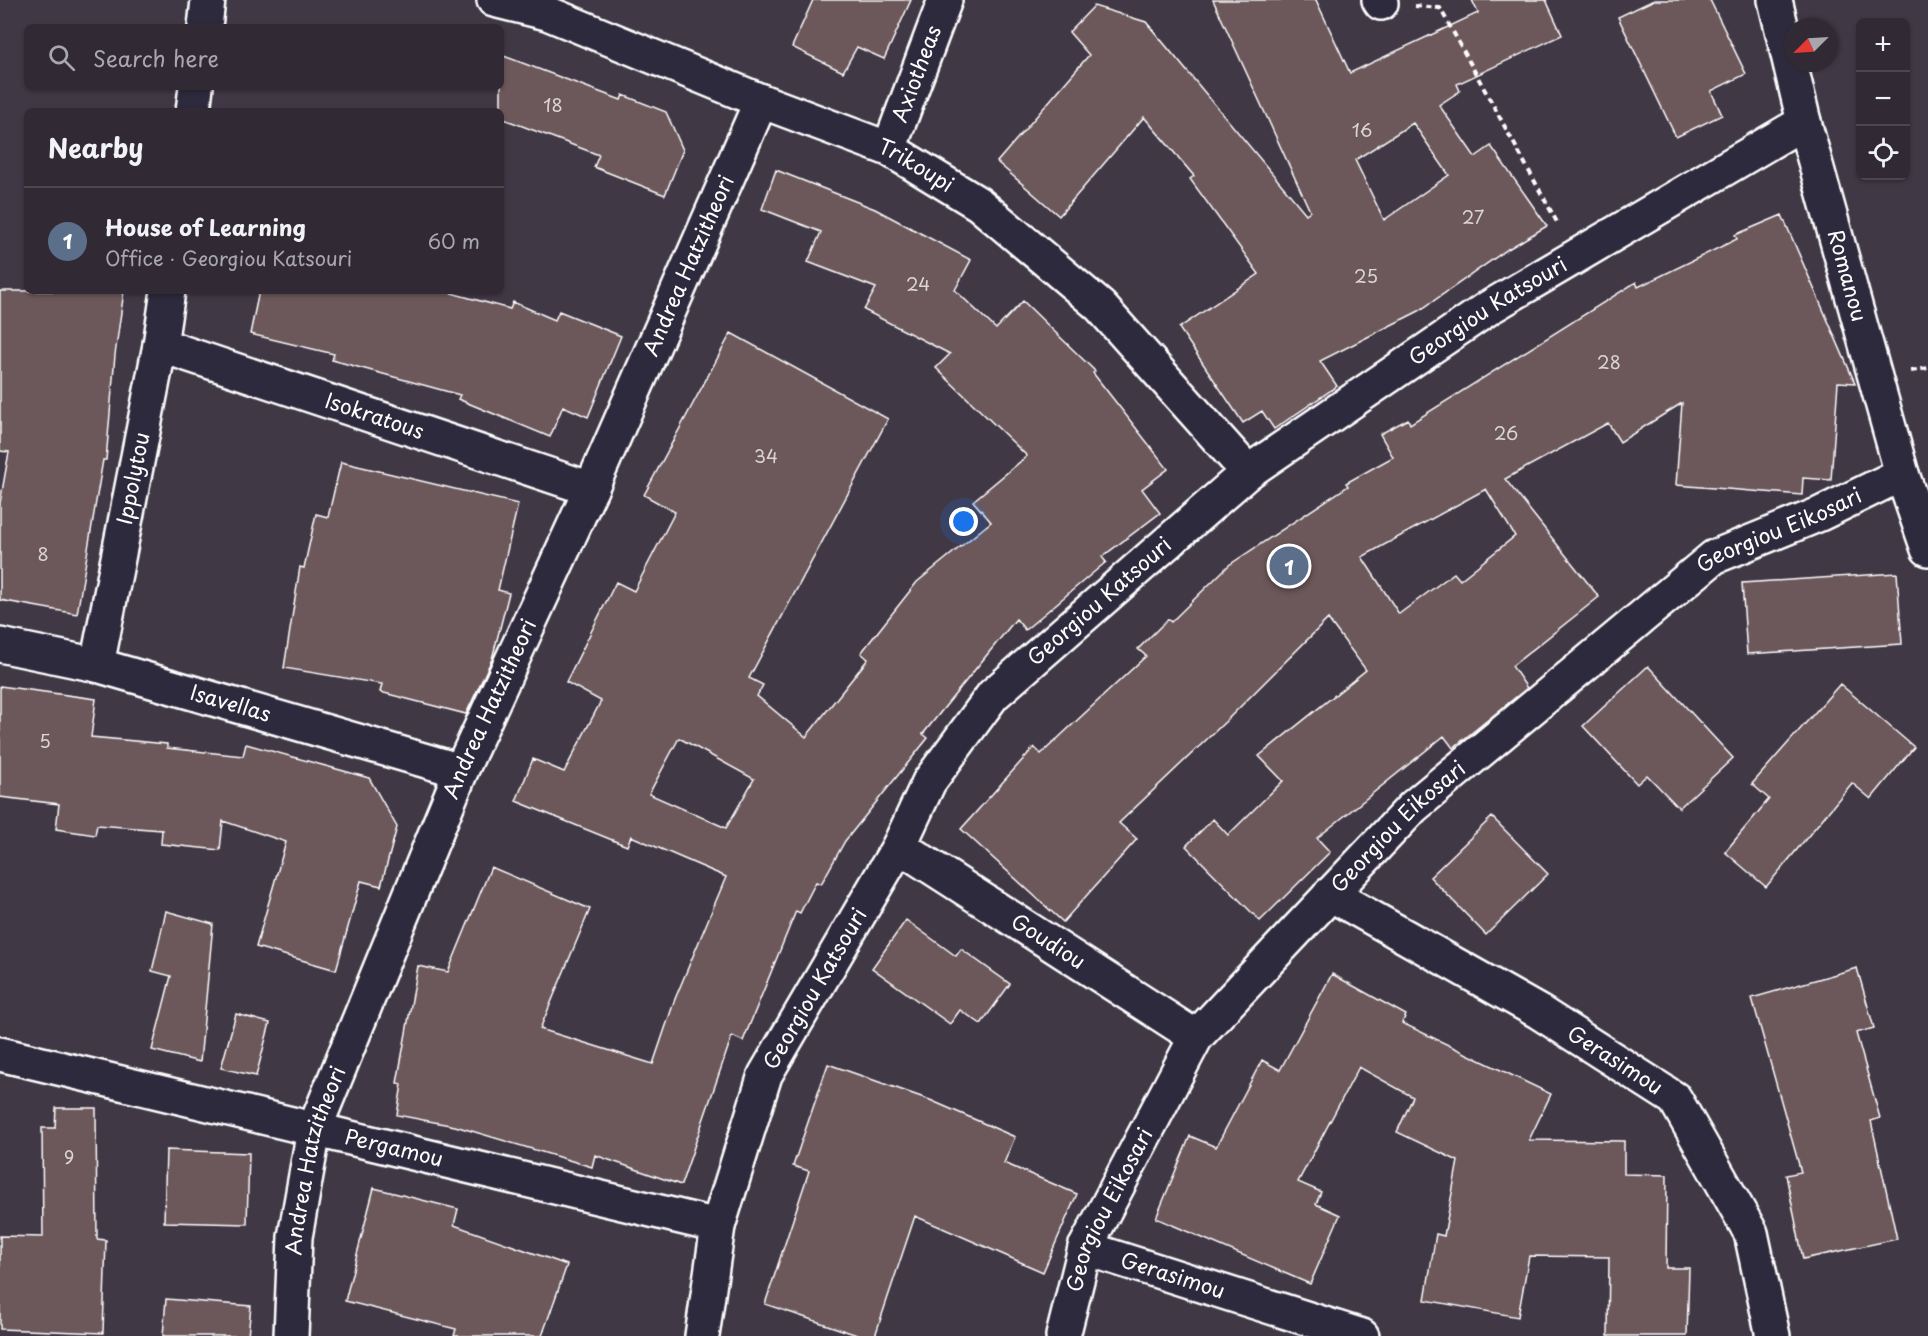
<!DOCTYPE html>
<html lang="en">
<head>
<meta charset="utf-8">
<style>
  :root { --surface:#312a34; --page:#3d3640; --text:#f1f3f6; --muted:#a8a7ac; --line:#4c464f; --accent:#ea580c }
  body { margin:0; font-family:"Playpen Sans",sans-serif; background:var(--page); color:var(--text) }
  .controls { position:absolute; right:18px; top:18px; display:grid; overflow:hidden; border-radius:9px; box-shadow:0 2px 4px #0004 }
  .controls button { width:54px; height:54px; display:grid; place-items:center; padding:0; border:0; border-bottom:2px solid var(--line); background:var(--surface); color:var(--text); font:30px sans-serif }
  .compass { position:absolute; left:1784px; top:18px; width:54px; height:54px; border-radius:50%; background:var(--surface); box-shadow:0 2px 4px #0004; rotate:246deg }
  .you { position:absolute; left:964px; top:522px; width:21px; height:21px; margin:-15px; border:4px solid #fff; border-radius:50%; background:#1a73e8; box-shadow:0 0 0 9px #1a73e833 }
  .badge { display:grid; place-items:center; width:39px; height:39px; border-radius:50%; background:var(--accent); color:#fff; font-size:20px; font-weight:700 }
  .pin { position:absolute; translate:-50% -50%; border:3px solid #fff; box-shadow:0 2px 6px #0006 }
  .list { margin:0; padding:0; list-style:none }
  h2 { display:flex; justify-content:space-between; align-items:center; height:78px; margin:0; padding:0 24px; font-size:26px }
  h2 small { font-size:20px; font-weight:400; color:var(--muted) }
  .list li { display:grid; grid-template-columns:39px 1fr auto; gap:18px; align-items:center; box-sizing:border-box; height:108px; padding:0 24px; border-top:2px solid var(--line) }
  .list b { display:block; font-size:22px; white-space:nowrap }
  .list p { margin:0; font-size:20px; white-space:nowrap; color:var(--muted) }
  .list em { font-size:20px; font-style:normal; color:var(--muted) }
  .icon { flex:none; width:33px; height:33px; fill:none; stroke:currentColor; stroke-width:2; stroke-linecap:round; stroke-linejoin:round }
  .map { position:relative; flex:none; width:1928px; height:1336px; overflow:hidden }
  .search { position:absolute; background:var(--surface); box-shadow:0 2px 4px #0004; left:24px; top:24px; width:480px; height:66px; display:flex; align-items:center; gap:15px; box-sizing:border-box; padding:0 21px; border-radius:9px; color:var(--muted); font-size:22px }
  .panel { position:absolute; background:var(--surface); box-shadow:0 2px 4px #0004; left:24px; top:108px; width:480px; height:186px; border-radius:9px }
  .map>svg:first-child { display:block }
</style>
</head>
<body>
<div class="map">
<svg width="1928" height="1336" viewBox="0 0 1928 1336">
  <rect width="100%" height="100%" fill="#413846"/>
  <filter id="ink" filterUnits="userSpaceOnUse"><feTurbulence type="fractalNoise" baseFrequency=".0167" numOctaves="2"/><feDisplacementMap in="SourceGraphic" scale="12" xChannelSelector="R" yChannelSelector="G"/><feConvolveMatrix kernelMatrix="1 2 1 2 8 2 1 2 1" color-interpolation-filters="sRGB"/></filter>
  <g filter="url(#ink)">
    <path fill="#6c585a" stroke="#fff" stroke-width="1.5" fill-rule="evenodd" d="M813,0H911L884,59L857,47L843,72L792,47Z
      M1213,0H1316L1350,73L1478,13L1472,0H1546L1562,35L1457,84L1460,91L1439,105L1475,157L1491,146L1547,226L1508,249L1419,311L1320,361L1337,386L1274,429L1262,411L1243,423L1179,328L1259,274L1190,179L1194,176L1144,117L1059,216L997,162L1089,55L1069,32L1094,6L1146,22L1306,214L1310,211ZM1413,123L1449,175L1384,220L1355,160Z
      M1654,0H1710L1746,74L1711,91L1722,115L1676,137L1618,17Z
      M501,55L621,100L623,95L666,112L683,150L665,195L594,167L599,155L501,118Z
      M776,170L875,209L971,260L955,290L996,329L1023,301L1095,371L1093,373L1168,469L1142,489L1160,513L1102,557L1106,562L1025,630L1016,619L923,734L928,738L845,841L821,884L816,882L800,913L796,911L743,1041L732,1036L681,1185L595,1155L592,1167L455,1126L397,1115L402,1084L397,1083L418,966L448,972L491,867L590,909L540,1029L653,1064L675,999L726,877L631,836L627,846L516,801L533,759L564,772L601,701L566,682L616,582L634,591L675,512L644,495L731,333L888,419L749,678L763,685L757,696L806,737L868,659L861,653L917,582L991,522L973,501L1027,456L936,368L950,354L864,310L876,288L808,262L821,232L762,209ZM679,738L754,779L726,828L649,794Z
      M1782,215L1855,383L1838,382L1831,480L1803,478L1802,495L1676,485L1682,403L1620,442L1608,423L1505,479L1599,597L1512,666L1527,688L1453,748L1444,736L1317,838L1330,852L1260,921L1186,846L1213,819L1228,835L1283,781L1259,756L1366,670L1328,619L1225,722L1119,823L1137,839L1063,922L961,829L1034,747L1041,754L1146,656L1138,649L1168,619L1171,622L1229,565L1348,486L1346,483L1393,457L1380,434L1408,419L1410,424L1636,282L1638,287L1737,239L1735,235ZM1486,489L1515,536L1460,580L1454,573L1399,614L1362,557Z
      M0,291H124L115,355L106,460H103L77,614L0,600V503L9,452L0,451Z
      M259,291H444L510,309L513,302L555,320L559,311L621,336L588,417L563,406L550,437L458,399L460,395L332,360L334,354L250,334Z
      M341,462L518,504L498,590L509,593L492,659L466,714L380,692L382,684L284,668L300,567L304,568L316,514L328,517Z
      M1897,573L1902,644L1747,654L1742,583Z
      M1648,666L1733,758L1679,808L1647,775L1637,784L1583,726Z
      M1840,684L1914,747L1871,799L1852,783L1766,887L1725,852L1769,799L1752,784Z
      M0,686L96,699L91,737L167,744V748L243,756L246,744L369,778L397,827L381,886L361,881L336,970L256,947L286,842L223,821L220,850L161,844L162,830L97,825L95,835L56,829L59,804L0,797Z
      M1492,817L1548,874L1486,935L1430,877Z
      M166,911L213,924L200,1062L152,1050L171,976L152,971Z
      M906,920L956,956L961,949L1010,984L981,1024L960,1010L950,1024L872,968Z
      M1857,968L1874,1028L1856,1033L1880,1118L1871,1121L1897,1239L1803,1259L1786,1175L1801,1172L1752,998Z
      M1332,974L1406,1015L1402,1023L1551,1094L1529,1140L1624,1141V1174L1667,1175L1666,1268H1689L1687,1336H1608L1609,1257L1529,1256L1518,1317L1425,1300L1436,1234L1444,1236L1458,1161L1397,1132L1413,1097L1359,1067L1298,1182L1321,1192L1316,1204L1340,1215L1310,1284L1156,1218L1190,1136L1216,1147L1262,1060L1280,1070Z
      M236,1014L270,1023L256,1076L221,1068Z
      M828,1064L930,1100L1015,1137L1004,1163L1077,1194L1043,1272L915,1216L875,1336H860L765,1304L809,1171L793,1166Z
      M56,1108H96L97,1239L106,1240L103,1333L0,1329V1236L43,1237L42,1128H55Z
      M166,1150L249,1153L247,1224L164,1222Z
      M374,1188L458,1209L454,1225L567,1265L542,1336H454L456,1329L345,1301Z
      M166,1299L251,1306L248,1336H163Z"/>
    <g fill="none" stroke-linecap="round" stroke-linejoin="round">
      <defs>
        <g id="minor">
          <path id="s1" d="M494,0L547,13L761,101L889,149L979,204L1100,306L1248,472"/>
          <path d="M1379,0L1381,3"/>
          <path id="s2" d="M1775,0L1804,122L1902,474L1928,549"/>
          <path d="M205,27L208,0"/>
          <path d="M193,111L196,87"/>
          <path id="s3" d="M889,149L945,0"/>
          <path id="s4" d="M160,345L591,489"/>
          <path id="s5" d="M0,645L97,665L461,771"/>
          <path id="s6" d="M97,665L160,345L168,291"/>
          <path id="s7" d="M899,846L1196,1037"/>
          <path id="s8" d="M1330,894L1539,1012L1675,1099L1751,1233L1773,1336"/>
          <path id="s9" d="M0,1054L718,1226"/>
          <path id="s10" d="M1085,1248L1362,1336"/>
          <path id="s11" d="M291,1336L295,1237L314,1130L461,771L591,489L761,101"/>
          <path id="s12" d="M702,1336L718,1226L765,1075L899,846L929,782L993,695L1248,472L1490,307L1804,122"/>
          <path id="s13" d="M1063,1336L1085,1248L1196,1037L1413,807L1714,557L1820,514L1902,474"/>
        </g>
      </defs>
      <use href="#minor" stroke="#fff" stroke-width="38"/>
      <path stroke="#fff" stroke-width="4" stroke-dasharray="6 4.5" stroke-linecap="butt" d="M1415,6L1440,8L1558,224
        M1911,371L1928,368"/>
      <use href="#minor" stroke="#2f2a3d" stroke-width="33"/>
    </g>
  </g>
  <g text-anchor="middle" stroke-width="5" stroke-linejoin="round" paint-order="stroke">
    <g font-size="18" fill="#dad5d6">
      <text x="553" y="112">18</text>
      <text x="1362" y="137">16</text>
      <text x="1473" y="224">27</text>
      <text x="1366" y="283">25</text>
      <text x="918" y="291">24</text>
      <text x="1609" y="369">28</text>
      <text x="1506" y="440">26</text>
      <text x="766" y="463">34</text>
      <text x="43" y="561">8</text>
      <text x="45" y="748">5</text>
      <text x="69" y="1164">9</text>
    </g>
    <g font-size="21" fill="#fff" stroke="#2f2a3d">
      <text dy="7" stroke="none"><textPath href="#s3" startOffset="80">Axiotheas</textPath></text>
      <text dy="7" stroke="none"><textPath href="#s1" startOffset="454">Trikoupi</textPath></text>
      <text dy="7" stroke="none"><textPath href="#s11" startOffset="1150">Andrea Hatzitheori</textPath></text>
      <text dy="7" stroke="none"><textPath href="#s2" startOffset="285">Romanou</textPath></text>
      <text dy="7" stroke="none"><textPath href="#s12" startOffset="1341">Georgiou Katsouri</textPath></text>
      <text dy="7" stroke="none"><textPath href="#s4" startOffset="226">Isokratous</textPath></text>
      <text dy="7" stroke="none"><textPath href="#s6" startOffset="190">Ippolytou</textPath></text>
      <text dy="7" stroke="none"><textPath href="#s13" startOffset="1107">Georgiou Eikosari</textPath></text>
      <text dy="7" stroke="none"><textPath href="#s12" startOffset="855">Georgiou Katsouri</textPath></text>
      <text dy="7" stroke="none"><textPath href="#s5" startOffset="238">Isavellas</textPath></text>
      <text dy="7" stroke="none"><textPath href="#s11" startOffset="664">Andrea Hatzitheori</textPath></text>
      <text dy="7" stroke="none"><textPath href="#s13" startOffset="621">Georgiou Eikosari</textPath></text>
      <text dy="7" stroke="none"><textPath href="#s7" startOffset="177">Goudiou</textPath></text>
      <text dy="7" stroke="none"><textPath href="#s12" startOffset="369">Georgiou Katsouri</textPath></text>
      <text dy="7" stroke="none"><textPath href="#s8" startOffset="330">Gerasimou</textPath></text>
      <text dy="7" stroke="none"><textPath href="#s9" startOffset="405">Pergamou</textPath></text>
      <text dy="7" stroke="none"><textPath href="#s11" startOffset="178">Andrea Hatzitheori</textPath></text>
      <text dy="7" stroke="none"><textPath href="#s13" startOffset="135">Georgiou Eikosari</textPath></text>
      <text dy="7" stroke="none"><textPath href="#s10" startOffset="92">Gerasimou</textPath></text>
    </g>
  </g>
</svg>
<div class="controls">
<button>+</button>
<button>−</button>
<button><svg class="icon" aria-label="locate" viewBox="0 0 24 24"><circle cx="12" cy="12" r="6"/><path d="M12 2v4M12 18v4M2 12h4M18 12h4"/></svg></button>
</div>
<svg class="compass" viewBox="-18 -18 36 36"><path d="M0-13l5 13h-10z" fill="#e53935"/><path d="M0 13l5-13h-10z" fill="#a8a7ac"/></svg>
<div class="you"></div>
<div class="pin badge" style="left:1289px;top:566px;background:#5c6f8a">1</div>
<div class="search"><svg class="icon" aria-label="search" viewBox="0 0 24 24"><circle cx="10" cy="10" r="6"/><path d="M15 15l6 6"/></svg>Search here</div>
<section class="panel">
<h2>Nearby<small></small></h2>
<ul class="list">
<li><span class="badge" style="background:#5c6f8a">1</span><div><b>House of Learning</b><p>Office · Georgiou Katsouri</p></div><em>60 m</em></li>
</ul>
</section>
</div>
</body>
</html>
